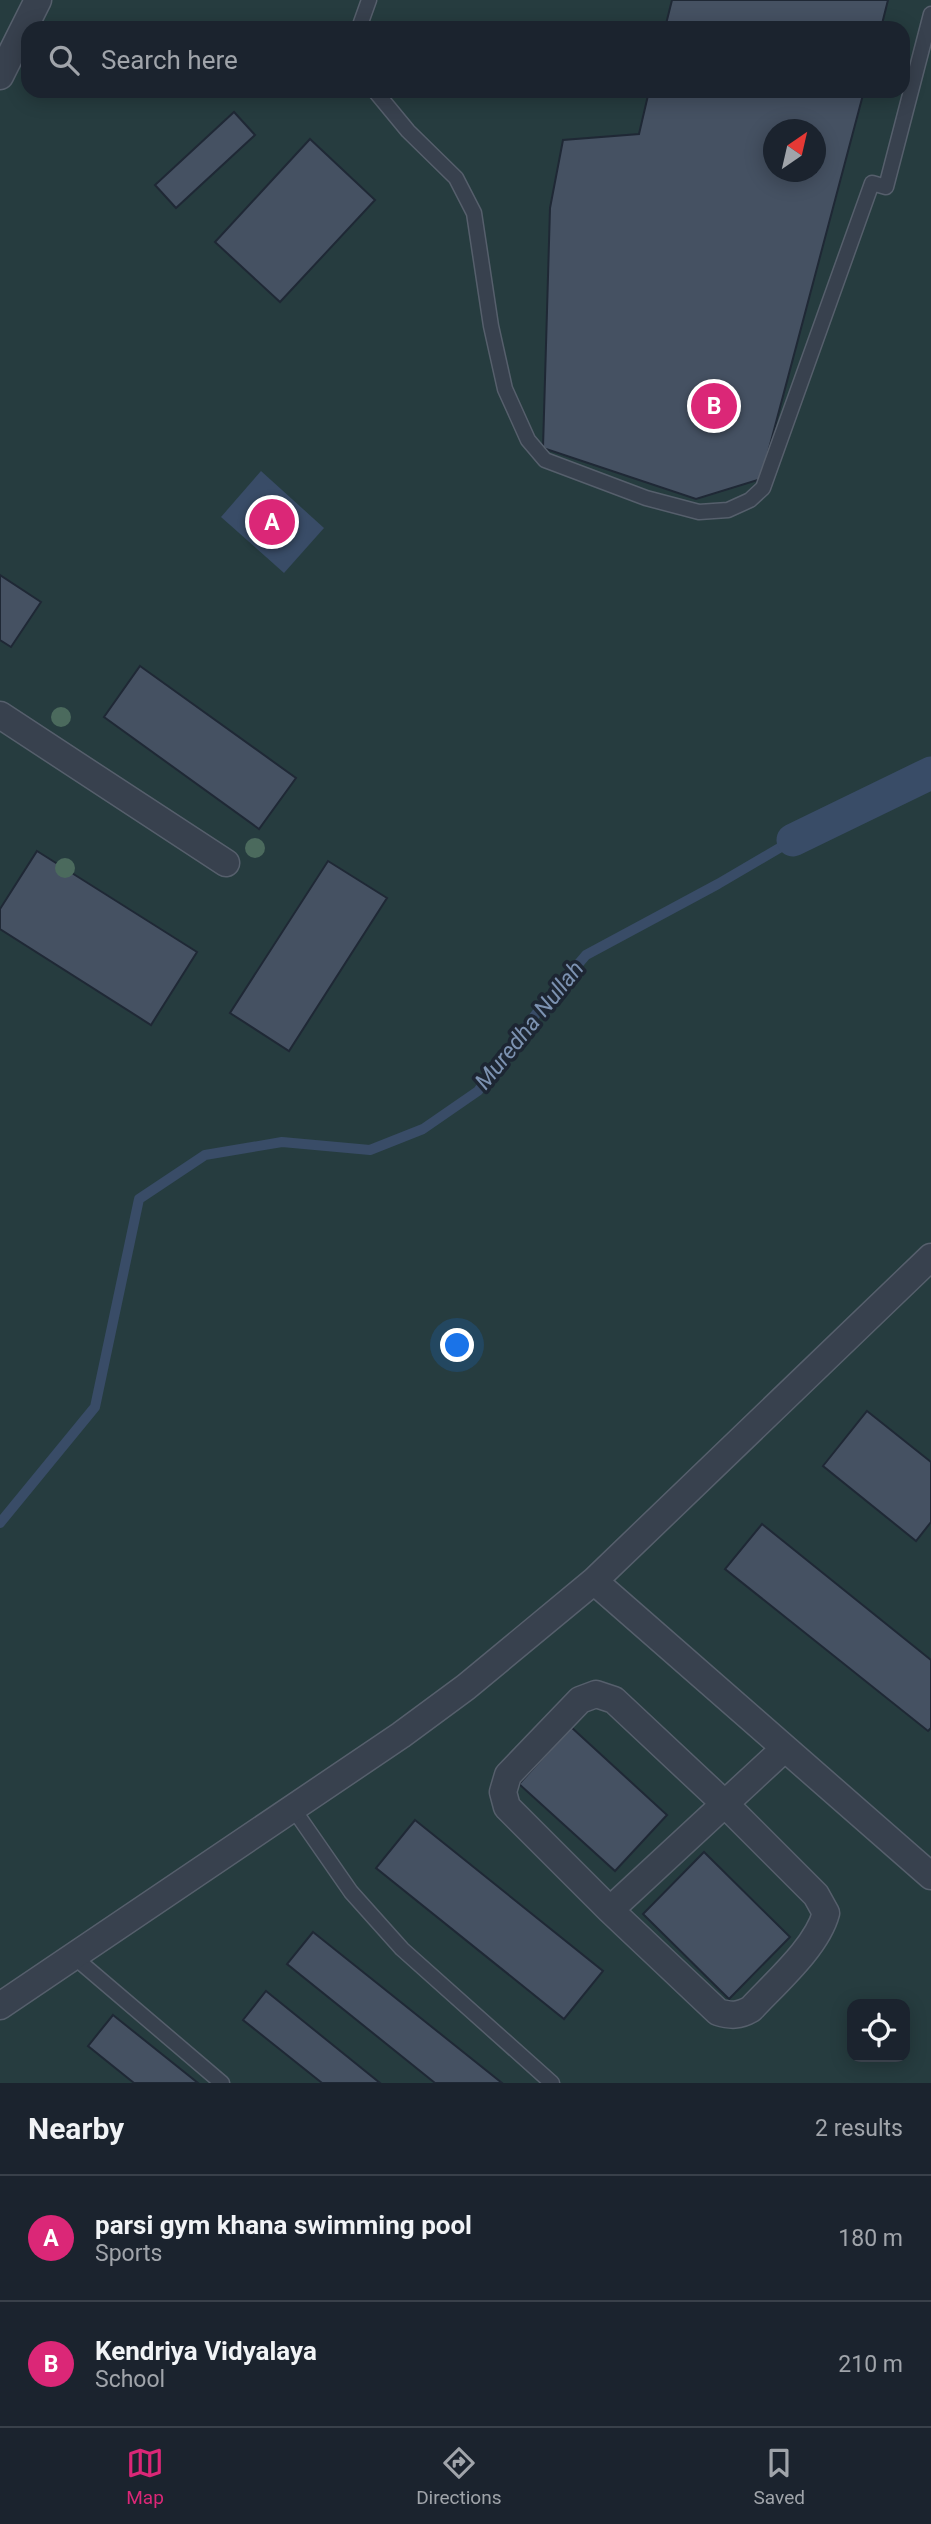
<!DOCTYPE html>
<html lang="en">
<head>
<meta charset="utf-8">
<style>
  :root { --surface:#1b232e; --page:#242b36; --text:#f1f3f6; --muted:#a0a4aa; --line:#39404a; --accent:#db2777 }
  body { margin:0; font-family:Roboto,sans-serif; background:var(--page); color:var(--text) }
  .controls { position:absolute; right:21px; bottom:21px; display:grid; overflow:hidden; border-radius:14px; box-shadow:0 4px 18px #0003 }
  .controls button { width:63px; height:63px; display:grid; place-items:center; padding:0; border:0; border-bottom:2px solid var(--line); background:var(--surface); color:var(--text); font:35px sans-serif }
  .compass { position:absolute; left:763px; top:119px; width:63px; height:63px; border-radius:50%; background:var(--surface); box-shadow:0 4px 18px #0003; rotate:34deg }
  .you { position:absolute; left:458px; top:1346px; width:24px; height:24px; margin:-18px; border:5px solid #fff; border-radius:50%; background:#1a73e8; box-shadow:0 0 0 10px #1a73e833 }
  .badge { display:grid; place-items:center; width:46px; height:46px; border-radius:50%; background:var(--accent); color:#fff; font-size:23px; font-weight:700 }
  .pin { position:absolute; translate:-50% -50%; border:4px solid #fff; box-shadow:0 2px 7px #0006 }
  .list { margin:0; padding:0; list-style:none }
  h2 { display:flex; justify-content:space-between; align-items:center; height:91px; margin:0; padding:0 28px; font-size:30px }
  h2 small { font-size:23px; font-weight:400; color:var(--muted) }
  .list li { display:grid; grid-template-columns:46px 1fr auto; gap:21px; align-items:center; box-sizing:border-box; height:126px; padding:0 28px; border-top:2px solid var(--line) }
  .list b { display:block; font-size:26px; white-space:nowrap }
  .list p { margin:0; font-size:23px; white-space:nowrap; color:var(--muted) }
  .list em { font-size:23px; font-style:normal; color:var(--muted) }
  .icon { flex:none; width:38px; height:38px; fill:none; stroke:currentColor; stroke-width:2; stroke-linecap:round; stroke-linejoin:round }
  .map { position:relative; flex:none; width:931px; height:2083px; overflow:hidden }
  .search { position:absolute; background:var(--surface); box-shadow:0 4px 18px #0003; left:21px; right:21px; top:21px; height:77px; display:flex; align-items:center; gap:18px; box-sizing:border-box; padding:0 24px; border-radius:21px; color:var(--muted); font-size:26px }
  .sheet { height:343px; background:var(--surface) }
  nav { display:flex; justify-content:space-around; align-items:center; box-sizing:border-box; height:98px; border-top:2px solid var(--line); background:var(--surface); font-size:19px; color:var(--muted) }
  nav a { display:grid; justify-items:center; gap:4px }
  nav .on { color:var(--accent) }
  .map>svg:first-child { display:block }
</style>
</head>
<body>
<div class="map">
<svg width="931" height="2083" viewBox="0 0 931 2083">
  <rect width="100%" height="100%" fill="#242f3e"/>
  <path fill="#263c3f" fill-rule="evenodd" d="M0,0H931V2083H0ZM28,28H903V91H28ZM774,130H816V172H774ZM852,2004H905V2057H852Z"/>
  <path fill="#394c67" d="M261,471L324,528L284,573L221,517Z"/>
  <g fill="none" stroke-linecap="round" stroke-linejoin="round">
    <path stroke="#394c67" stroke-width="10" d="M0,1523L95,1407L139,1199L205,1155L282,1142L370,1150L423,1129L478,1091L539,1010L586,955L718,884L793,840"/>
    <path stroke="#394c67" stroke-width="33" d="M793,840L931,773"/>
  </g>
  <path fill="#455162" stroke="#1f2835" stroke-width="2" fill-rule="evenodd" d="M672,0H888L881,28H665Z
    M649,91H864L761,479L696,499L543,448L550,208L563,140L639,134ZM774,130H816V172H774Z
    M234,112L255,135L176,208L155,185Z
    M310,139L375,200L280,302L215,242Z
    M0,575L41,602L11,647L0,640Z
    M140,666L296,778L259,829L104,717Z
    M37,851L197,952L151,1025L0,929V909Z
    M328,861L387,898L289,1051L230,1013Z
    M867,1411L931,1462V1522L916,1541L823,1466Z
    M762,1524L931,1660V1728L928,1731L725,1569Z
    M571,1727L667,1815L615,1871L519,1784Z
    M415,1820L603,1971L564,2019L376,1868Z
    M704,1852L790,1937L729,1999L643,1914Z
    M313,1932L502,2083H435L287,1964Z
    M266,1991L380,2083H322L243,2020Z
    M113,2015L198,2083H134L88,2046Z"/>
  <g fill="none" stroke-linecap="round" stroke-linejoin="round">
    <defs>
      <path id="service" d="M359,28L369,0
        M375,91L408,131L456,178L474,213L491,326L505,389L528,440L545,460L646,498L699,512L728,510L750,500L763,488L872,183L886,187L931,14
        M292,1807L351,1892L402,1949L552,2083
        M73,1956L222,2083"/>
      <path id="minor" d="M0,76L38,0
        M0,715L226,863
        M594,1581L931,1876
        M596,1694L614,1700L725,1804L816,1895L826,1913C817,1947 775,1983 751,2009C739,2016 731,2016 718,2012L610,1910L507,1807L503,1792L508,1775L580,1700Z
        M610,1910L785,1748
        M0,2006L401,1735L466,1687L594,1581L931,1257"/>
    </defs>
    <use href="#service" stroke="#565f6c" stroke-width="17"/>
    <use href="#minor" stroke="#565f6c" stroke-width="29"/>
    <use href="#service" stroke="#38414e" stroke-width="14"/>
    <use href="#minor" stroke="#38414e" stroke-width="26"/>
  </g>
  <g fill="#4b6a5d">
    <circle cx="61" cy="717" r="10"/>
    <circle cx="255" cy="848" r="10"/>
    <circle cx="65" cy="868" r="10"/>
  </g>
  <g text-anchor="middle" stroke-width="7" stroke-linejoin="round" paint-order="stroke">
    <g font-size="23" font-style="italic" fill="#7c92b1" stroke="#1d2633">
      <text transform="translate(529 1025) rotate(-51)" y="8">Muredha Nullah</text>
    </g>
  </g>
</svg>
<div class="controls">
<button><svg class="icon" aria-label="locate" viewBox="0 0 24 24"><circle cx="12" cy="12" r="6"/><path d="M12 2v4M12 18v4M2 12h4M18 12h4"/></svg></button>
</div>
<svg class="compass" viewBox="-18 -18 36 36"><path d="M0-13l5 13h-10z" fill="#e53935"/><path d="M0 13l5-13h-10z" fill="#a0a4aa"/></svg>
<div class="you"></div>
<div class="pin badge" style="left:272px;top:522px">A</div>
<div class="pin badge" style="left:714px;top:406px">B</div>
<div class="search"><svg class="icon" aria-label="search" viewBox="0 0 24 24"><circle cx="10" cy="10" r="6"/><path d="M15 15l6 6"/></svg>Search here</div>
</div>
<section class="sheet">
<h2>Nearby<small>2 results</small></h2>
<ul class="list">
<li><span class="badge">A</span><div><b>parsi gym khana swimming pool</b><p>Sports</p></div><em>180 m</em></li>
<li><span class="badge">B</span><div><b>Kendriya Vidyalaya</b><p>School</p></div><em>210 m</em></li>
</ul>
</section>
<nav>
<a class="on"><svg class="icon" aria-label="map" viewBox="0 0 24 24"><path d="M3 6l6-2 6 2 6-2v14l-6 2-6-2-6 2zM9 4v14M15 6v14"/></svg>Map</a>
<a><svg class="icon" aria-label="directions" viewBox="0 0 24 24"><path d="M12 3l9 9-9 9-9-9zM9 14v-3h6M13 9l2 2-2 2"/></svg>Directions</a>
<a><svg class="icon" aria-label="saved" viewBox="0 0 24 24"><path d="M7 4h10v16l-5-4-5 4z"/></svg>Saved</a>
</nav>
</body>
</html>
